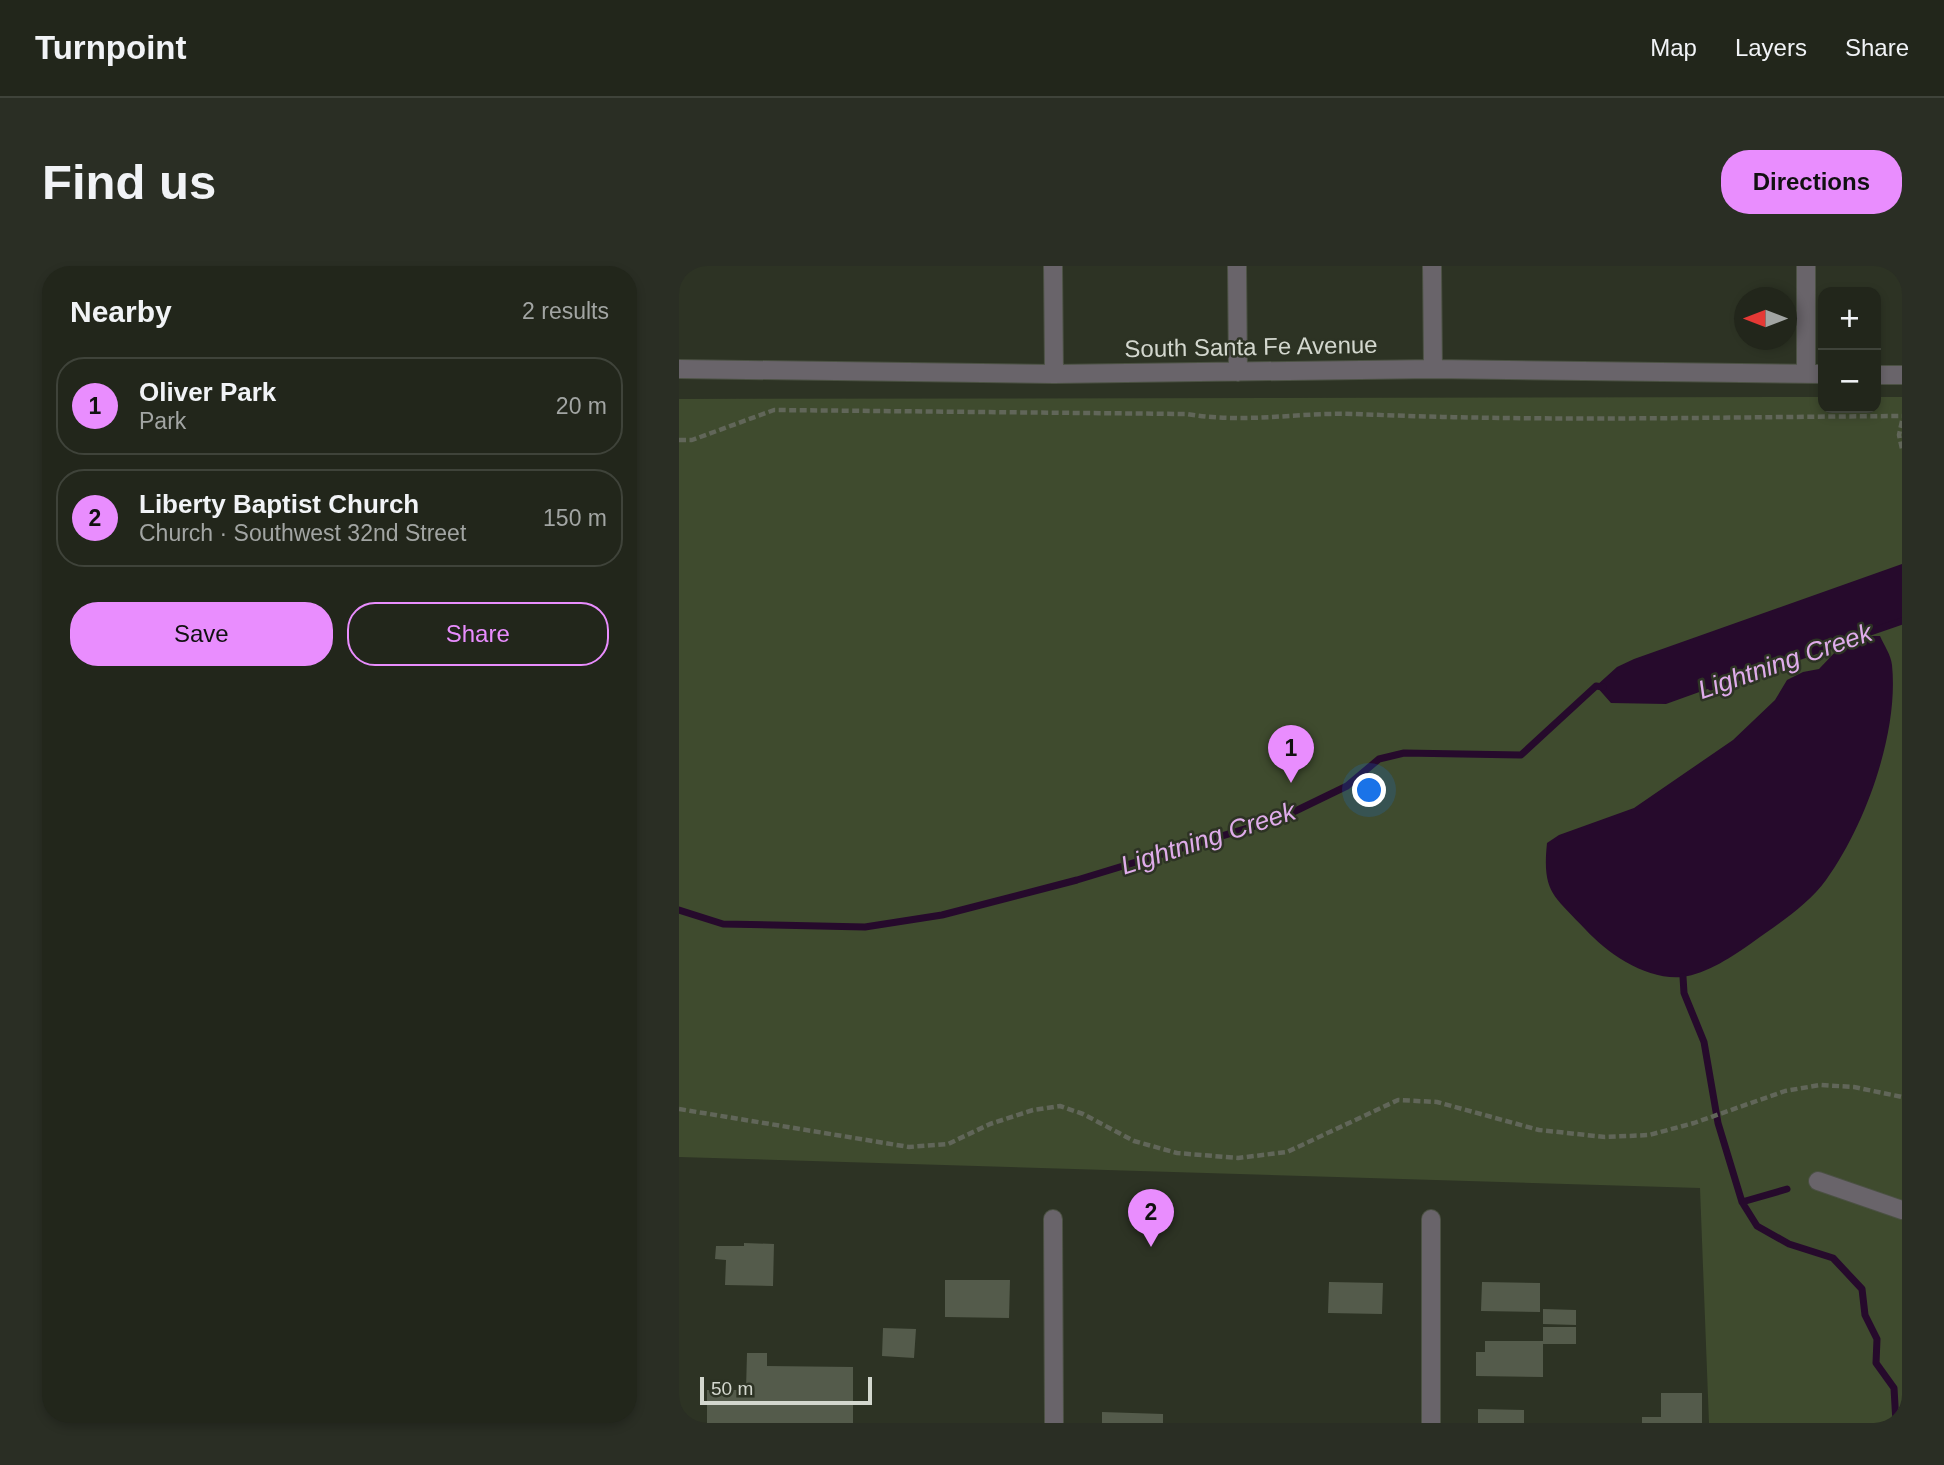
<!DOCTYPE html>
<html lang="en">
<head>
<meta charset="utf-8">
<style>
  :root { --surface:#22261b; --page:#2a2e24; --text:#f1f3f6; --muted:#a2a5a3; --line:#3f433a; --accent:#e98dfe }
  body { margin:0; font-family:Helvetica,sans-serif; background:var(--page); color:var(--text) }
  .controls { position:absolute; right:21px; top:21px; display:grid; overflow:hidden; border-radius:14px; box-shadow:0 4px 10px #0003 }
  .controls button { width:63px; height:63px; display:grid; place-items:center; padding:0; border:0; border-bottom:2px solid var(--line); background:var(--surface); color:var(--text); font:35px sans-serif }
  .compass { position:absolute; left:1055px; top:21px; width:63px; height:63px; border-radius:50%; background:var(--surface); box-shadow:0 4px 10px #0003; rotate:270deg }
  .scale { position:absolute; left:21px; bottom:18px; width:172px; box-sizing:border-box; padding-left:7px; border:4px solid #d3d7ce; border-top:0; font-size:19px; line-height:24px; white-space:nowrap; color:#d3d7ce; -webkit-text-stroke:5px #2d3324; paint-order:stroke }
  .you { position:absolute; left:691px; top:525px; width:24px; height:24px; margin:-18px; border:5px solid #fff; border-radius:50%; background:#1a73e8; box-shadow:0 0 0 10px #1a73e833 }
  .badge { display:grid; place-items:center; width:46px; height:46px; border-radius:50%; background:var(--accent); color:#111; font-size:23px; font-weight:700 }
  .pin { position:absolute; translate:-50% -58px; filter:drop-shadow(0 2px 4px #0008) }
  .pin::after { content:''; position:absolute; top:37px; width:24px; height:21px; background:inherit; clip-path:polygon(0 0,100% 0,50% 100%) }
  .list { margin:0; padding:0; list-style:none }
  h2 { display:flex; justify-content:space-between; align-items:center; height:91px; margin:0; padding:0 28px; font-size:30px }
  h2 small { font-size:23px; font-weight:400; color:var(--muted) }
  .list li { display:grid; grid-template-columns:46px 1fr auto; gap:21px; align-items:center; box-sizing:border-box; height:98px; margin:0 14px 14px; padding:0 14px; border:2px solid var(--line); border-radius:28px }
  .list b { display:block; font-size:26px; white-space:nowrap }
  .list p { margin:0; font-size:23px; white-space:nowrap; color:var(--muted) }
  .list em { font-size:23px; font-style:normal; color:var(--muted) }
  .actions { display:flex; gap:14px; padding:21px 28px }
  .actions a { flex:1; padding:16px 0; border:2px solid var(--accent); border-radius:28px; text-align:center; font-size:24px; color:var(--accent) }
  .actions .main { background:var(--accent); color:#111 }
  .map { position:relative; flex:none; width:1223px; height:1157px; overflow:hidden; border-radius:28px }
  header { display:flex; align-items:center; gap:42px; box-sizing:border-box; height:98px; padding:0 35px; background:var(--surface); border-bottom:2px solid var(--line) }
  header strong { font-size:33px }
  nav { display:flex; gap:38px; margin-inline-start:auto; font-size:24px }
  .intro { display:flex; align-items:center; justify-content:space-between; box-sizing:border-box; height:168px; padding:0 42px }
  h1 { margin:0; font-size:49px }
  .button { padding:18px 32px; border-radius:28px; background:var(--accent); color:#111; font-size:24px; font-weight:700 }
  main { display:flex; gap:42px; padding:0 42px }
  aside { flex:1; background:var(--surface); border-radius:28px; box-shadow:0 4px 10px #0003 }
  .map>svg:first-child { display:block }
</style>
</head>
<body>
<header>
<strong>Turnpoint</strong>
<nav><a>Map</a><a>Layers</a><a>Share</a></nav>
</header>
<div class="intro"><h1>Find us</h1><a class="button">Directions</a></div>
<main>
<aside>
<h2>Nearby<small>2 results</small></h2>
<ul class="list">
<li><span class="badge">1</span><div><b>Oliver Park</b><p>Park</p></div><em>20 m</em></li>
<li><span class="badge">2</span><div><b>Liberty Baptist Church</b><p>Church · Southwest 32nd Street</p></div><em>150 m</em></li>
</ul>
<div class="actions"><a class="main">Save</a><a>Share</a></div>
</aside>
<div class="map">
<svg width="1223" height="1157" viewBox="0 0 1223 1157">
  <rect width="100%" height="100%" fill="#2d3324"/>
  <path fill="#3f4b2e" d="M1144,131V142H1197V131H1223V1157H1030L1021,922L0,891V133Z"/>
  <path fill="#260a2c" d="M1223,298V353L987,438L932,437L917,420L938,401L955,393Z
    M1191,370H1201C1205,379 1212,389 1213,399C1220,467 1186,560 1147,614C1129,639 1099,658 1074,676C1054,690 1028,708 1003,711C967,714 929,688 906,663C874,629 863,626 868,577L880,569L955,542L1054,474L1096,434L1108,414L1124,406L1140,403L1160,382Z"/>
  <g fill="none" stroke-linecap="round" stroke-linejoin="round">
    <path stroke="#260a2c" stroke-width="7" d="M1032,421L1223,355
      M0,644L44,658L186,661L263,649L398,614L602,552L668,520L700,493L725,487L842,489L917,420L924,421
      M1004,711L1005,727L1025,776L1039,857L1063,936L1078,960L1110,978L1154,992L1183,1023L1186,1049L1198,1073L1197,1097L1215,1122L1217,1157
      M1063,936L1108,923"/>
  </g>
  <path fill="#545b4b" d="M65,977L95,978L94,1020L46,1019L47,994L36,993L37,980H65Z
    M266,1014H331L330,1052L266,1051Z
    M650,1016L704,1017L703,1048L649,1047Z
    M803,1016L861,1017V1046L802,1045Z
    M864,1043L897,1044V1059L864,1058Z
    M864,1061H897V1078H864V1111L797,1110V1086H806V1075H864Z
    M204,1062L237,1063L235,1092L203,1090Z
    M68,1087H88V1100L174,1101V1157H28V1124H67Z
    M982,1127H1023V1157H963V1151H982Z
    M799,1143L845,1144V1157H799Z
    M423,1146L484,1148V1157H423Z"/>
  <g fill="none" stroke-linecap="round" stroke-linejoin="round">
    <defs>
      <path id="minor" d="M374,0L375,108
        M558,0L559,106
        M753,0L754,103
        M1127,0V108
        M0,103L375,108L754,103L1144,108
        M1197,109H1223
        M1139,915L1223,944
        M374,953L375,1157
        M752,953V1157"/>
    </defs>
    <use href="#minor" stroke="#4b5143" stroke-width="20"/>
    <path stroke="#616659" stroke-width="4.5" stroke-dasharray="7 3.5" stroke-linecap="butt" d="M1223,155L1220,169L1223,183
      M0,174H13L95,144L508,148C566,158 620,146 677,148C859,156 1041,151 1223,150
      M0,843L230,881L269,878L311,858L354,844L381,840L404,848L455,875L498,887L559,892L608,886L719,834L758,836L860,864L926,871L970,869L1015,857L1106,825L1141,819L1175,821L1223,831"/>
    <use href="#minor" stroke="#69646a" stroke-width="18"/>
  </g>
  <g text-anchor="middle" stroke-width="5" stroke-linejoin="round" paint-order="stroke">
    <g font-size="24" fill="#d3d7ce" stroke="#2d3324">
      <text transform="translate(572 81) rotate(-1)" y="8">South Santa Fe Avenue</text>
    </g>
    <g font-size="26" font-style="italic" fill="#dfacea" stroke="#2d3324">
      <text transform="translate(1106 395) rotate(-19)" y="9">Lightning Creek</text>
      <text transform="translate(529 572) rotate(-18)" y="9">Lightning Creek</text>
    </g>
  </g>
</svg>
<div class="controls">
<button>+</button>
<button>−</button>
</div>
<svg class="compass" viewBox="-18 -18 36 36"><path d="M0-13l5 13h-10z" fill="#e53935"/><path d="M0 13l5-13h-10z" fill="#a2a5a3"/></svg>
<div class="scale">50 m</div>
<div class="you"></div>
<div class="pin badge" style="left:612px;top:517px">1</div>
<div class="pin badge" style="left:472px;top:981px">2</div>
</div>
</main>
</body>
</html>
